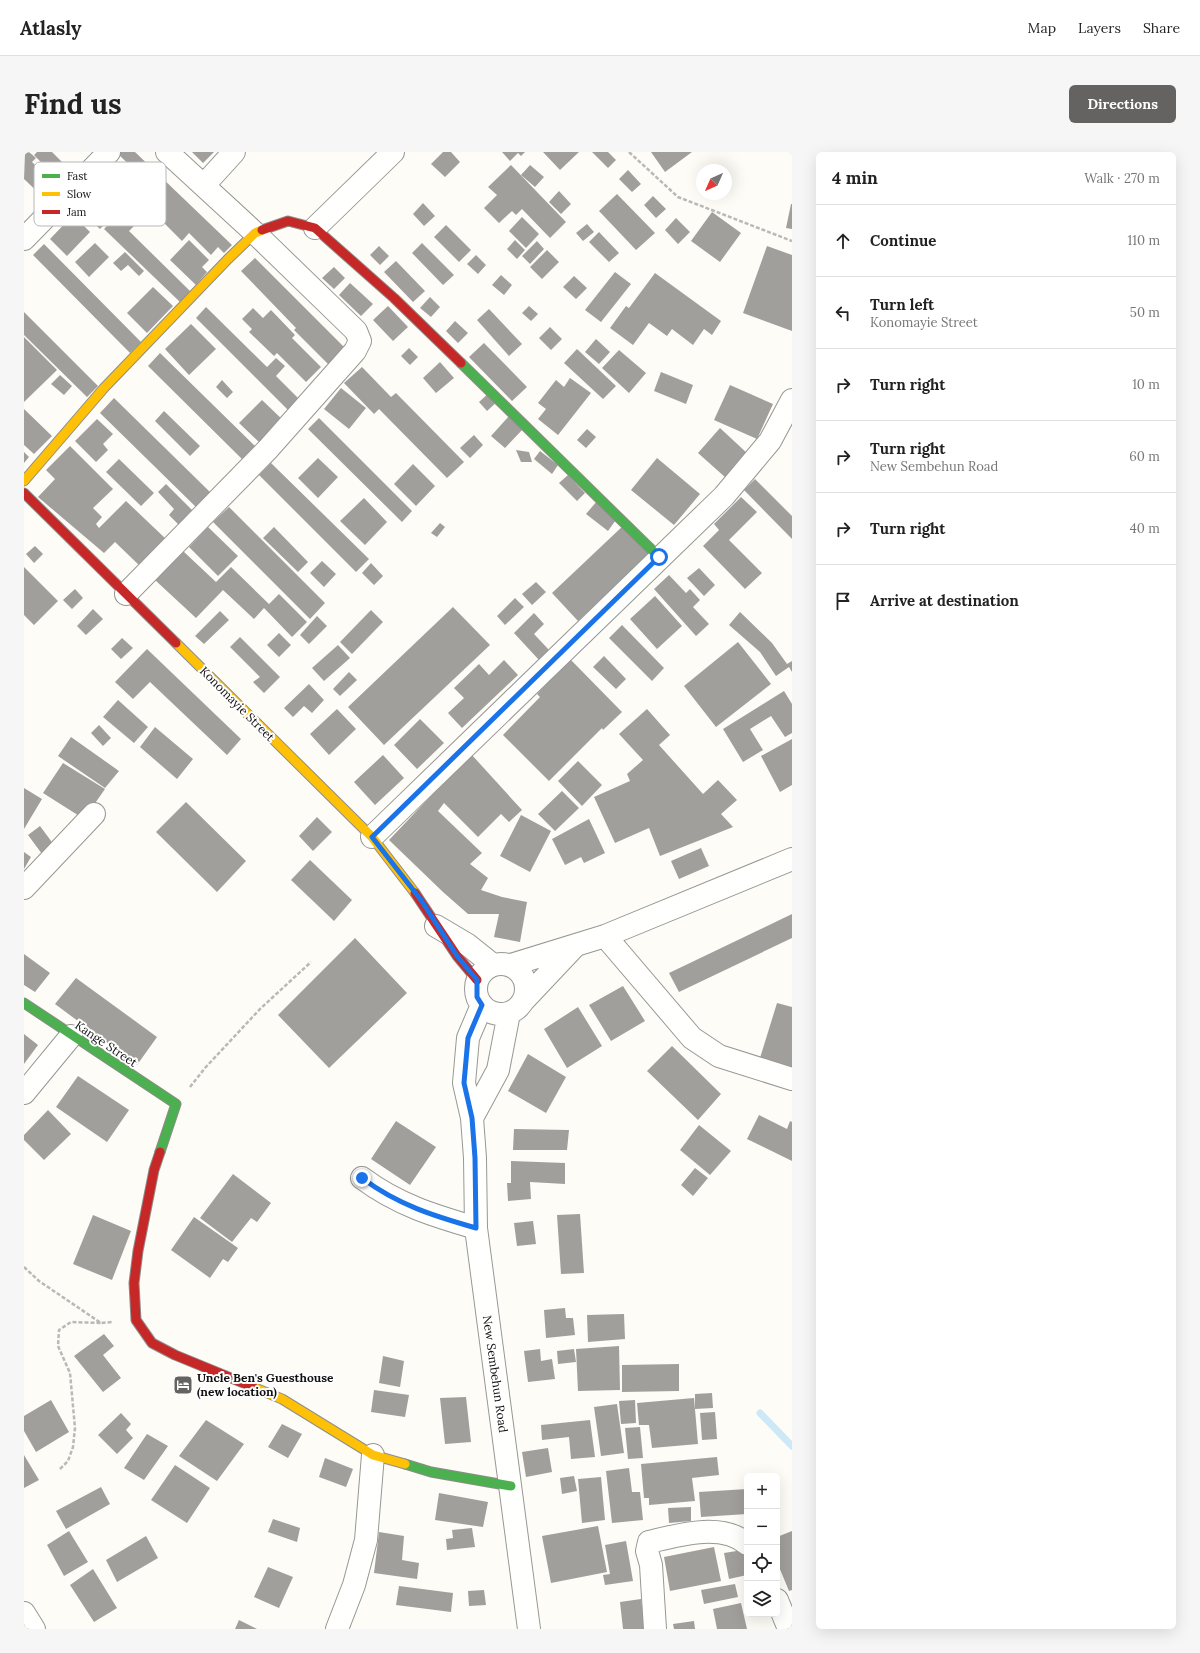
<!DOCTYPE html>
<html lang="en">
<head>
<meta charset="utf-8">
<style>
  :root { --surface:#fff; --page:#f6f6f6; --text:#222; --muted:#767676; --line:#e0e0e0; --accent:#646362 }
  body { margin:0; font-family:Lora,serif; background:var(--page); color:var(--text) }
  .controls { position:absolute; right:12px; bottom:12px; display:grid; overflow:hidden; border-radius:6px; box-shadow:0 4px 16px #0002 }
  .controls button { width:36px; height:36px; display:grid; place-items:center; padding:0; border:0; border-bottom:1px solid var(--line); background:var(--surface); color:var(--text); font:20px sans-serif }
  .compass { position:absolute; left:672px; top:12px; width:36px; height:36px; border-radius:50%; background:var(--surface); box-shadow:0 4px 16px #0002; rotate:225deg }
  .stop { position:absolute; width:12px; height:12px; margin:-9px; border:3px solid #1a73e8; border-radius:50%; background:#fff }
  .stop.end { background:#1a73e8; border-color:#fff; box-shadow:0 1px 4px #0008 }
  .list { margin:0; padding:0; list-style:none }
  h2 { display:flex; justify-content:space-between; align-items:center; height:52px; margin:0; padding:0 16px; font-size:17px }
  h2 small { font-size:13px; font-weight:400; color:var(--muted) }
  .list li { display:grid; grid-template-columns:26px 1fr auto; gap:12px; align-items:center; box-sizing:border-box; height:72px; padding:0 16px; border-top:1px solid var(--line) }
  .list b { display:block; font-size:15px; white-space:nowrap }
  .list p { margin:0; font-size:13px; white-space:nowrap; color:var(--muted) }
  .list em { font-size:13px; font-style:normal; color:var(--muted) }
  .icon { flex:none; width:22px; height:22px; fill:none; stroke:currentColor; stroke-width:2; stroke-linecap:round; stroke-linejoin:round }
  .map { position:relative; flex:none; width:768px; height:1477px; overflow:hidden; border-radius:6px }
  header { display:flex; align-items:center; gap:24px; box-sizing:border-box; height:56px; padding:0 20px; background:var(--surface); border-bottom:1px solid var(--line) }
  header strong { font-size:19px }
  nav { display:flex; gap:22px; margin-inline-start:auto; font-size:14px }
  .intro { display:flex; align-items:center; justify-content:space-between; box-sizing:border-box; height:96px; padding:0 24px }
  h1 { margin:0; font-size:28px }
  .button { padding:10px 18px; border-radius:6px; background:var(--accent); color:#fff; font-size:14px; font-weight:700 }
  main { display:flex; gap:24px; padding:0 24px }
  aside { flex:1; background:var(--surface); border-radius:6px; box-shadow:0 4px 16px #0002 }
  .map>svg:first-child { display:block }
</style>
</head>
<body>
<header>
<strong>Atlasly</strong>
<nav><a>Map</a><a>Layers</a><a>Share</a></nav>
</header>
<div class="intro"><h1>Find us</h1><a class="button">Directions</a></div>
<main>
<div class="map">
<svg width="768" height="1477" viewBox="0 0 768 1477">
  <rect width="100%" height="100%" fill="#fdfcf7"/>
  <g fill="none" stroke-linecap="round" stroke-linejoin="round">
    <path stroke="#cde8f7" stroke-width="7" d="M736,1261L768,1294"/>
  </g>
  <path fill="#a19f9c" d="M1,0H5L12,6L8,10L32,33L20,46L0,27Z
    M13,0H28L44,16L33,27L10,3Z
    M96,0H111L208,93L200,101L194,95L187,103L165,81L158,89L134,65L142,56L112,26L115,22L94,2Z
    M168,0H190L179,11Z
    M419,0H427L436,10L421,25L407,12Z
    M478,0H501L497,4L494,1L486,9Z
    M519,0H555L536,18Z
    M568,0H584L592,8L584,16Z
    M627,0H668L641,20Z
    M487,13L542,70L526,86L498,57L492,63L488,59L475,71L460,56L473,43L464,35Z
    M506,13L520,25L511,35L497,23Z
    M604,18L617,32L608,40L595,27Z
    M77,35L88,45L81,52L91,61L76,77L50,52L65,37L70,42Z
    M535,39L547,52L537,62L525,50Z
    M593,42L631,81L612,98L575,59Z
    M629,44L642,57L632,66L620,53Z
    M399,51L411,64L400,74L389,62Z
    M105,52L119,65L105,79L166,139L156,150L80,77Z
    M767,52H768V77L762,76Z
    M688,60L717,81L696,110L667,89Z
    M49,63L66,80L43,104L26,87Z
    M498,65L515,82L502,96L485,79Z
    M652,66L666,80L654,92L641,78Z
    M563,72L570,80L559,89L552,81Z
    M422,73L447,98L435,110L410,85Z
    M575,80L595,101L585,110L565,90Z
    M165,88L185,108L178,115L183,120L172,133L146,108Z
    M491,88L501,98L493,107L483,97Z
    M513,89L520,97L506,112L498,104Z
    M71,91L85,105L65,125L51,110Z
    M398,91L430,123L419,133L388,101Z
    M20,92L117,190L106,201L9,103Z
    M355,94L365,104L356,113L346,103Z
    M743,94L768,103V179L719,161Z
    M523,98L535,110L518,127L506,115Z
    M101,100L120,119L115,124L104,113L97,119L89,111Z
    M452,103L462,113L454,122L443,112Z
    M231,106L322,197L305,213L270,178L272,176L217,119Z
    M372,109L401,139L389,150L360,120Z
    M310,115L321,126L310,137L298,126Z
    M591,120L607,132L577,170L561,158Z
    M631,121L697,169L688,183L680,177L669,193L648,177L643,184L625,171L609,193L586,176L602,154L605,156Z
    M477,123L488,133L480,143L468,133Z
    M550,124L563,136L552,147L539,135Z
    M326,131L349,152L337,164L315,143Z
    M129,135L149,154L123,181L103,161Z
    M406,145L416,155L407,165L396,156Z
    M364,154L384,175L369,189L349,168Z
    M505,154L514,162L507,169L498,161Z
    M182,155L243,215L252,206L261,214L252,224L278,250L267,261L172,166Z
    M229,156L239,166L247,158L271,183L268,186L297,215L282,230L253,201L250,204L225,180L228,177L218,167Z
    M465,157L498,192L485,204L453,168Z
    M0,160L74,234L63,245L0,183Z
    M431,169L444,181L434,191L422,179Z
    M167,172L192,197L165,223L141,197Z
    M526,175L538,187L527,198L515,186Z
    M0,185L33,218L0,250Z
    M572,187L586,200L575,212L561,200Z
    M460,191L503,235L488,249L445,205Z
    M385,196L394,205L386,213L377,204Z
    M553,197L592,234L579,247L540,211Z
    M595,198L622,221L605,241L578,216Z
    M136,201L234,297L221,310L124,214Z
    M416,210L430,226L412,241L399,226Z
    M338,215L367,245L372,241L440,310L423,326L355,257L350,262L320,231Z
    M637,220L669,233L662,252L630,239Z
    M36,223L48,234L40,243L27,232Z
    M546,226L567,241L534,283L514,267L522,257L514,251L532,228L540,235Z
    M198,228L209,240L203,246L192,235Z
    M706,233L749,252L733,287L690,268Z
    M317,236L342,256L325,277L300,257Z
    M466,240L474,249L463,259L455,250Z
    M90,246L188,342L174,357L76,261Z
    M238,248L261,270L238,293L215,271Z
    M0,257L28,284L10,302L0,293Z
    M140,259L176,294L166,304L131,269Z
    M485,264L499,277L481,296L467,284Z
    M295,266L388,359L378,370L284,277Z
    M73,267L89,282L79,292L84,298L72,310L51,289Z
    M696,276L724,302L702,326L674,301Z
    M563,277L572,285L562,296L553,288Z
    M450,283L459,293L446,306L436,296Z
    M46,294L89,337L69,356L78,365L72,372L75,376L102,349L143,388L117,415L91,390L80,401L14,345L31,327L22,318Z
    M492,298L505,300L508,310H497Z
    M516,299L534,313L528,322L510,307Z
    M0,300L5,305L0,311Z
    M294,306L314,325L294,346L274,326Z
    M633,306L676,342L650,373L607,338Z
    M95,307L130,341L117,354L82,320Z
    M247,311L345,407L332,420L235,323Z
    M389,312L411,334L392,354L370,332Z
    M544,323L561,341L553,349L535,331Z
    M731,327L768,364V387L720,338Z
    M142,332L174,364L160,378L145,363L150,357L134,340Z
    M717,345L733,360L705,388L738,421L721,437L679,394L695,378L690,372Z
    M340,346L363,370L341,393L316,369Z
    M573,349L594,365L584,379L562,362Z
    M205,355L301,451L286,467L189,370Z
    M416,371L421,375L413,385L407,381Z
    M601,372L627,400L554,469L528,441Z
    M184,375L214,404L194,424L165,395Z
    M250,375L284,410L274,420L239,386Z
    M11,394L19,402L10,411L2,402Z
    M159,399L192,430L207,415L245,452L255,442L283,470L268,485L240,456L230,467L199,438L172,466L131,428Z
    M298,409L312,422L300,435L286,421Z
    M347,411L359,424L350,433L338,421Z
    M0,415L34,449L10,473L0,463Z
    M675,416L691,433L680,444L663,426Z
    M645,423L662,441L666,437L676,448L669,455L685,472L672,484L630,437Z
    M512,430L522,440L508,453L498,442Z
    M51,437L59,446L48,457L39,448Z
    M631,444L658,474L633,497L606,467Z
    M491,446L500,455L481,473L473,464Z
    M429,455L466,493L360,593L324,555Z
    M69,457L79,467L62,483L53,474Z
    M347,458L359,470L328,502L316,490Z
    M196,459L205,468L180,492L171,484Z
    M716,460L748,491L763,512L768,509V520L765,515L752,524L736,500L705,473Z
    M510,461L520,472L510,482L525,498L515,508L490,481Z
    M293,464L303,474L285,492L276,483Z
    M598,473L640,516L628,529L585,486Z
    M255,481L267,493L255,505L243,493Z
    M216,485L256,525L240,541L229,530L236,525L206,495Z
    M98,486L109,496L97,507L87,497Z
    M714,490L747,532L692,575L660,534Z
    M314,493L326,506L300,529L288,516Z
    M123,497L217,587L203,603L126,530L109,547L91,530Z
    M580,504L602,527L592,537L569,515Z
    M546,507L598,560L579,578L578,576L525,629L479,583L516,545L513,542Z
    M480,508L494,523L438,576L424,561L440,546L430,536L455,512L465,523Z
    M325,520L333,528L316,544L309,537Z
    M285,532L300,548L288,561L280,554L269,565L260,556Z
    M760,539L768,552V581L761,585L747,564L726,577L739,598L719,610L699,577Z
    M94,548L124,575L110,591L79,565Z
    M313,557L332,577L305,603L286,582Z
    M623,557L646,583L635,593L679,642L694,628L713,648L697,662L709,675L636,704L625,676L591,691L570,645L606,629L603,622L619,608L595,582Z
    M396,567L420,591L393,617L370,593Z
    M75,573L87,586L79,594L67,581Z
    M131,575L169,607L153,627L116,595Z
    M47,585L95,619L81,636L34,604Z
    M768,587V633L756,640L737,604Z
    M447,602L498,658L485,670L477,662L454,685L420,651L414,659L458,701L446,712L464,726L457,738L478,745L503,750L496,790L470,785L475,762H444L419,740L365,688Z
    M359,603L380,626L351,653L330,630Z
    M554,609L578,633L558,654L534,629Z
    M39,611L81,637L60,667L19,641Z
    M0,636L18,647L0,677Z
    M538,639L555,656L531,679L514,662Z
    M162,650L222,709L193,740L132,680Z
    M497,663L527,679L506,720L476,704Z
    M293,665L308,680L289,699L275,684Z
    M565,667L581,701L560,711L557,705L541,713L528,687Z
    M16,674L33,697L21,706L4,683Z
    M677,696L685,714L655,727L647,709Z
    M0,700L7,705L0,717Z
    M286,708L328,748L310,769L267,728Z
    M768,762V786L655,840L645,821Z
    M331,786L383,841L305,916L254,863Z
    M0,802L26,821L11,840L0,833Z
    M52,826L133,885L113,913L31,852Z
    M599,834L621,869L587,889L565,853Z
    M753,851L768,855V917L736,906Z
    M554,855L578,894L543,916L520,877Z
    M0,882L14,893L0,912Z
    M648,894L697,942L674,968L623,919Z
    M504,902L542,925L522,961L484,939Z
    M54,924L105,958L83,990L32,955Z
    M24,958L47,982L20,1008L0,988V983Z
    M735,963L763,977L766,969L768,970V1009L723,987Z
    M372,969L412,995L386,1033L347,1007Z
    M675,973L707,999L686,1023L656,998Z
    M490,977L545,978L543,998H489Z
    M487,1009L541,1011V1032L506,1030L507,1047L484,1049L483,1031H487Z
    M671,1016L684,1026L669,1044L657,1033Z
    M209,1022L247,1051L233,1070L227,1066L208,1090L176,1066Z
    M556,1062L560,1121L537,1122L533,1063Z
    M69,1063L107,1079L88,1128L49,1112Z
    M170,1065L214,1096L204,1110L199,1107L186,1126L147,1098Z
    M509,1069L512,1092L493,1094L490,1071Z
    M541,1156L542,1166H549L551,1183L522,1186L520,1158Z
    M600,1162L601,1187L564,1190L563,1163Z
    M80,1182L90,1194L79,1203L97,1226L79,1240L50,1204Z
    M595,1194L596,1238L554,1239L552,1197Z
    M516,1197L517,1209L528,1207L531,1227L504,1230L500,1199Z
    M550,1197L552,1210L534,1212L533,1199Z
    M359,1204L380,1209L376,1235L355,1231Z
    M655,1212V1239L598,1240V1213Z
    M350,1238L385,1243L381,1265L347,1260Z
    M688,1241L689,1256L671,1257V1242Z
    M442,1245L447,1290L421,1292L416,1246Z
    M670,1246L674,1292L628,1296L625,1273H615L613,1251Z
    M27,1248L45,1280L12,1300L0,1279V1264Z
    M611,1248L612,1271L597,1272L595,1249Z
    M593,1252L600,1301L577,1304L570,1255Z
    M691,1260L693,1287L678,1288L676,1261Z
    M97,1261L107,1272L102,1278L109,1286L93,1302L74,1283Z
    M182,1268L220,1292L193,1329L155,1304Z
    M566,1268L571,1305L547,1307L545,1285L518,1288L517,1273Z
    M258,1272L278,1282L264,1306L244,1295Z
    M616,1275L619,1306L604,1307L601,1276Z
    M123,1282L144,1294L120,1328L100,1316Z
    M524,1296L528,1320L502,1325L498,1300Z
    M0,1303L15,1328L0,1336Z
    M693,1305L695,1323L668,1326L671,1349L625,1353V1346H620L617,1312Z
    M301,1306L329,1317L322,1335L295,1325Z
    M151,1313L186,1336L163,1371L127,1348Z
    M605,1316L608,1340H616L619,1368L588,1371L582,1319Z
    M550,1324L553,1339L538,1342L536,1326Z
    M577,1325L581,1368L558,1371L554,1327Z
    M77,1335L86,1352L42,1377L32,1359Z
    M723,1337V1362L677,1365L675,1340Z
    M415,1341L464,1350L459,1375L411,1368Z
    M667,1355V1369L645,1371L644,1356Z
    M249,1367L276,1376L273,1390L244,1380Z
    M574,1374L583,1420L527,1431L518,1384Z
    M448,1376L451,1395L423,1398L422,1387L429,1386L428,1378Z
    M45,1379L64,1410L40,1424L23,1393Z
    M768,1379V1438L765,1439L753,1410V1385Z
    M355,1380L380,1384L378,1408L395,1411L393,1427L350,1421Z
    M122,1384L134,1406L93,1430L82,1408Z
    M602,1389L609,1429L581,1433L579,1423L586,1422L581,1393Z
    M690,1395L697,1429L646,1439L640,1405Z
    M719,1398L723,1423L705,1427L700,1401Z
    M244,1415L269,1425L255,1456L230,1445Z
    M69,1417L93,1456L70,1470L46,1433Z
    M711,1432L714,1445L680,1452L677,1438Z
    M375,1434L429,1441L427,1460L372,1453Z
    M460,1438L462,1453L445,1454L444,1439Z
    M617,1447L621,1477H599L596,1450Z
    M717,1451L723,1477H693L689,1457Z
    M215,1468L233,1477H211Z
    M670,1469L671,1477H650L649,1472Z"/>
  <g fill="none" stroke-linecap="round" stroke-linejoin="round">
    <defs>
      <path id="street" d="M180,33L210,0
        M291,76L369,0
        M0,87L85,0
        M102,442L244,297L331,199L336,189L332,179L231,81L143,0
        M348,685L700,344L746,289L768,248
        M0,736L70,662
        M412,774L444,793L469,813
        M581,784L668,886L695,904L768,927
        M452 837a25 25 0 1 1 50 0a25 25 0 1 1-50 0Z
        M487,813L581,784L768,707
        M500,848L550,795
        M458,853L444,886L440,931L448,966L451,1006L452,1076L505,1477
        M0,941L47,884
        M448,966L474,918L485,861
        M338,1026C374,1053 411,1064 452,1076
        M753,1448L765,1477
        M0,1461L10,1477
        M313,1477L330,1433L342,1388L349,1303
        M631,1477L627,1413L623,1399L625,1390C654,1383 698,1370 723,1392"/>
      <path id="fast" d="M437,211L635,405
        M0,851L152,952L136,1000
        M381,1312L407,1320L487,1334"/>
      <path id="slow" d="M0,329L80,236L204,107L231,81L238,78
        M152,491L348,685L391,741
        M229,1235L258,1247L349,1303L381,1312"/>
      <path id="jam" d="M238,78L264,69L291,76L370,146L437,211
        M0,341L152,491
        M391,741L433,804L453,828
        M136,1000L130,1018L114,1099L110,1131L112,1168L128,1191L151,1203L229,1235"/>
    </defs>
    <use href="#street" stroke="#979795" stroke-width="24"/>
    <use href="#fast" stroke="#8e8d8b" stroke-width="11"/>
    <use href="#slow" stroke="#8e8d8b" stroke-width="11"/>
    <use href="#jam" stroke="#8e8d8b" stroke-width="11"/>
    <path stroke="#b9b9b8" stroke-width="2.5" stroke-dasharray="4 2" stroke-linecap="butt" d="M605,0L654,45L768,89
      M166,935L181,916L236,857L287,810
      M0,1115L15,1129L77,1171L89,1170
      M36,1317L44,1309L49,1295L51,1276L46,1221L34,1194L35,1178L47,1170L77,1171"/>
    <use href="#street" stroke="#fffffe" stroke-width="22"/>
    <use href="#fast" stroke="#4caf50" stroke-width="9"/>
    <use href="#slow" stroke="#ffc107" stroke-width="9"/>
    <use href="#jam" stroke="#c62828" stroke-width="9"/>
  </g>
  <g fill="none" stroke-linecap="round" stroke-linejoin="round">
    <path stroke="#1a73e8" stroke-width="5" d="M338,1026C374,1053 410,1064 452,1076L451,1006L448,966L440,931L444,886L458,853L453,845V828L433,804L397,748L348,685L635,405"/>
  </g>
  <defs>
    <symbol id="hotel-square" viewBox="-11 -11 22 22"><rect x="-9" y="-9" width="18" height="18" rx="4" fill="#646362" stroke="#fff"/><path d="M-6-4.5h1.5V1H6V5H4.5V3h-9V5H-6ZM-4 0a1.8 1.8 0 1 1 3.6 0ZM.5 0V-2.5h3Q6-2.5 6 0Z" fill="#fff"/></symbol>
  </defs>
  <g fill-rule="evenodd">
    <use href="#hotel-square" x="148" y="1222" width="22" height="22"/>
  </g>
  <g text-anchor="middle" stroke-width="4" stroke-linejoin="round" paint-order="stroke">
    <g font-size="12" fill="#111" stroke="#fff">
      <text transform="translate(213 552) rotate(45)" y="4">Konomayie Street</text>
      <text transform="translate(82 892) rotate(34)" y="4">Kange Street</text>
      <text transform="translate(471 1222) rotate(82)" y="4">New Sembehun Road</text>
    </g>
    <g font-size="12" font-weight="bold" fill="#111" stroke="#fff" text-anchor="start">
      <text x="173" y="1230">Uncle Ben's Guesthouse<tspan x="173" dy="14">(new location)</tspan></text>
    </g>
  </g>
  <rect x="10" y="10" width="132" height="64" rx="6" fill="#fff" stroke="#b8b8b8" stroke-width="1"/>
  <rect x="18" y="22" width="18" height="4" fill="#4caf50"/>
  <rect x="18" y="40" width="18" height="4" fill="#ffc107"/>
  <rect x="18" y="58" width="18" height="4" fill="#c62828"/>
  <g font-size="11" fill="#111">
    <text x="43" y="28">Fast</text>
    <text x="43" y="46">Slow</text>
    <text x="43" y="64">Jam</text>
  </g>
</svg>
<div class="controls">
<button>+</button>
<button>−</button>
<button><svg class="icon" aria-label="locate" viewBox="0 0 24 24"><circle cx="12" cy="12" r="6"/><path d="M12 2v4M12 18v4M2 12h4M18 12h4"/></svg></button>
<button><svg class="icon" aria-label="layers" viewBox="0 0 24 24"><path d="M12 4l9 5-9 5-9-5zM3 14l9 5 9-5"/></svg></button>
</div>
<svg class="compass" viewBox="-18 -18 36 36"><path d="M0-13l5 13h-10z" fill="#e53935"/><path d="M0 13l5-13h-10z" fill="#767676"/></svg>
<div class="stop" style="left:635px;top:405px"></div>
<div class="stop end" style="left:338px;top:1026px"></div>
</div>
<aside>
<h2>4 min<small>Walk · 270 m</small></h2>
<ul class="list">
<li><svg class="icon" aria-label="ahead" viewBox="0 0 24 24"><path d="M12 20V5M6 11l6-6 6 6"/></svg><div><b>Continue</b></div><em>110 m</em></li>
<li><svg class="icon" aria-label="left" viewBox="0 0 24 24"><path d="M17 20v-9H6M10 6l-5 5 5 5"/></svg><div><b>Turn left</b><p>Konomayie Street</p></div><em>50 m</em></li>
<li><svg class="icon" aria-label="right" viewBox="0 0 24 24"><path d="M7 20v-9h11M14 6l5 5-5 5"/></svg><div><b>Turn right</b></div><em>10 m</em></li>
<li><svg class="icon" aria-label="right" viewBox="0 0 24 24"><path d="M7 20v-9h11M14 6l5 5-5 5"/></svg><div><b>Turn right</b><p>New Sembehun Road</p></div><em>60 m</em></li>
<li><svg class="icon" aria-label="right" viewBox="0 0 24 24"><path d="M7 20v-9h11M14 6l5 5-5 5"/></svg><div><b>Turn right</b></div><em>40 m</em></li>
<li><svg class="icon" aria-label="arrive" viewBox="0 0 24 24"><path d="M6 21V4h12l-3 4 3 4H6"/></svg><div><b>Arrive at destination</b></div></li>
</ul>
</aside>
</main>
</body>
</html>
